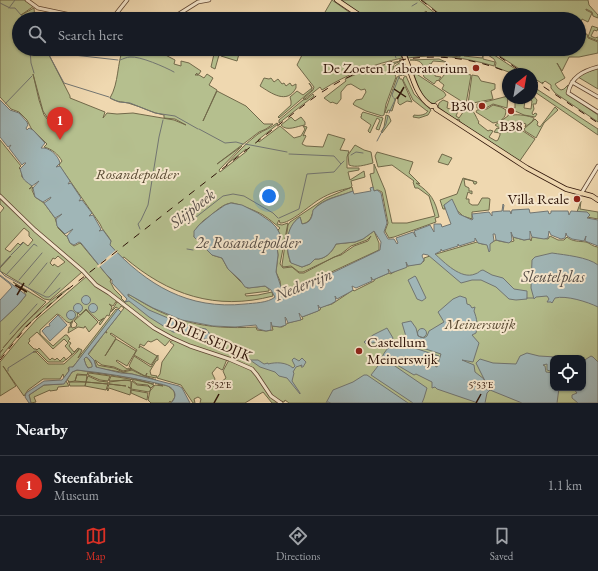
<!DOCTYPE html>
<html lang="en">
<head>
<meta charset="utf-8">
<style>
  :root { --surface:#171b24; --page:#20242c; --text:#f1f3f6; --muted:#9ea1a6; --line:#363941; --accent:#d93025 }
  body { margin:0; font-family:"EB Garamond",serif; background:var(--page); color:var(--text) }
  .controls { position:absolute; right:12px; bottom:12px; display:grid; overflow:hidden; border-radius:8px; box-shadow:0 1px 3px #0004 }
  .controls button { width:36px; height:36px; display:grid; place-items:center; padding:0; border:0; border-bottom:1px solid var(--line); background:var(--surface); color:var(--text); font:20px sans-serif }
  .compass { position:absolute; left:502px; top:68px; width:36px; height:36px; border-radius:50%; background:var(--surface); box-shadow:0 1px 3px #0004; rotate:31deg }
  .you { position:absolute; left:269px; top:196px; width:14px; height:14px; margin:-10px; border:3px solid #fff; border-radius:50%; background:#1a73e8; box-shadow:0 0 0 6px #1a73e833 }
  .badge { display:grid; place-items:center; width:26px; height:26px; border-radius:50%; background:var(--accent); color:#fff; font-size:13px; font-weight:700 }
  .pin { position:absolute; translate:-50% -33px; filter:drop-shadow(0 1px 2px #0008) }
  .pin::after { content:''; position:absolute; top:21px; width:14px; height:12px; background:inherit; clip-path:polygon(0 0,100% 0,50% 100%) }
  .list { margin:0; padding:0; list-style:none }
  h2 { display:flex; justify-content:space-between; align-items:center; height:52px; margin:0; padding:0 16px; font-size:17px }
  h2 small { font-size:13px; font-weight:400; color:var(--muted) }
  .list li { display:grid; grid-template-columns:26px 1fr auto; gap:12px; align-items:center; box-sizing:border-box; height:60px; padding:0 16px; border-top:1px solid var(--line) }
  .list b { display:block; font-size:15px; white-space:nowrap }
  .list p { margin:0; font-size:13px; white-space:nowrap; color:var(--muted) }
  .list em { font-size:13px; font-style:normal; color:var(--muted) }
  .icon { flex:none; width:22px; height:22px; fill:none; stroke:currentColor; stroke-width:2; stroke-linecap:round; stroke-linejoin:round }
  .map { position:relative; flex:none; width:598px; height:403px; overflow:hidden }
  .search { position:absolute; background:var(--surface); box-shadow:0 1px 3px #0004; left:12px; right:12px; top:12px; height:44px; display:flex; align-items:center; gap:10px; box-sizing:border-box; padding:0 14px; border-radius:22px; color:var(--muted); font-size:15px }
  .sheet { height:112px; background:var(--surface) }
  nav { display:flex; justify-content:space-around; align-items:center; box-sizing:border-box; height:56px; border-top:1px solid var(--line); background:var(--surface); font-size:11px; color:var(--muted) }
  nav a { display:grid; justify-items:center; gap:2px }
  nav .on { color:var(--accent) }
  .map>svg:first-child { display:block }
</style>
</head>
<body>
<div class="map">
<svg width="598" height="403" viewBox="0 0 598 403">
  <rect width="100%" height="100%" fill="#efd8b0"/>
  <filter id="stains"><feTurbulence type="fractalNoise" baseFrequency=".005" numOctaves="4"/><feColorMatrix values="0 0 0 0 .2 0 0 0 0 .09 0 0 0 0 .02 0 0 0 .5 -.17"/></filter>
  <radialGradient id="worn" r=".72"><stop offset=".6" stop-color="#630" stop-opacity="0"/><stop offset="1" stop-color="#630" stop-opacity=".3"/></radialGradient>
  <path fill="#b5bf8e" stroke="#71694a" fill-rule="evenodd" d="M0,0H26L34,6L21,15L34,8L35,19H19V49H42L49,55L70,96V98L105,112L103,118L107,113L117,114L133,113L174,120L186,125L175,119L164,118V115C152,113 142,107 131,104C123,101 118,103 110,98C119,83 117,63 123,49H154L175,60L174,64L181,66V61L189,63L201,71L199,74L197,75V73L195,75H199L204,78L207,74L213,78L209,85L217,90L203,121L217,91L246,106L264,124H273L266,129L259,132L217,164L242,146L219,170L220,172L247,151L246,149L226,165C236,154 246,143 258,134C264,130 271,128 277,123L278,124L258,140L259,142L280,126L294,138L301,136L305,129L303,126L307,127L303,136L305,135L306,136L302,144L306,146L323,147L328,134L345,139L340,150L349,151L347,157V168H359V170L348,172L350,180L364,171L365,177L351,181L352,186L350,188C340,190 330,193 320,199C311,204 290,224 280,223L279,220L277,224L282,225L288,223L280,264L283,268L292,267L299,273H304L334,257L341,255L354,246L368,241L371,236L367,240L351,246L341,254L303,272H299L291,266L283,267L282,265L288,225L290,222L326,198L352,187L353,191C341,196 328,197 317,206C310,212 314,222 302,224L300,217C289,224 286,240 288,253C288,256 290,259 290,262L302,267L310,264L315,259C325,260 332,252 336,244L355,242L363,239L374,231L379,243V250L284,294L282,288L281,289L280,281L276,272L278,255L277,247L280,238L278,230L280,228C275,224 268,218 263,215C259,212 234,202 231,203C223,204 216,211 210,216C202,221 195,227 194,237L212,255L222,258L228,269L247,288L265,286L269,289V291L245,294L246,296L258,295L272,292L273,296C216,311 168,295 124,257L122,258L109,245L111,241C108,235 102,230 100,224L61,168L59,165L62,161C58,154 52,149 44,147L47,144L31,128L27,120L19,112L11,109L0,97ZM33,74L43,111L47,117L61,134H59L44,115L39,100Z
    M332,0L359,19H321Z
    M338,0H419L442,19H434L426,11L421,15L422,17L419,19H369Z
    M422,0H588L589,5L598,15V18L593,16L592,12L586,9V10L592,13L588,22L582,19L579,29V19H446Z
    M592,26L598,28L597,31L594,30L591,36L595,38L598,37V41L588,37Z
    M585,34H587L588,38L598,42V53L579,57H569L562,71L557,63L565,78L555,84L558,88L561,90L564,89L568,85V94L598,115V122L555,93L551,88V85L545,81L543,83L542,82L543,84L532,77V74H527L489,49H579V44L583,36L584,37Z
    M223,49H227L239,54L237,61L221,56Z
    M305,49H388L392,54H395L394,49H398L402,58C374,64 347,74 322,90L320,87L305,99H303L313,90L314,87L297,65Z
    M404,49H406L407,52V49H413L417,52L423,53L442,52L445,55L460,57V56L446,54L444,52H460L464,56L482,58L483,56V59L495,62L494,66C467,58 437,53 408,58Z
    M479,49H485L523,74H514L495,67L496,63L494,59Z
    M214,54L219,55L215,69L211,67Z
    M439,59L446,62L433,61L431,64H429L427,71L424,70C423,60 416,60 410,60Z
    M401,61L394,64L393,70L396,77L386,104L384,115L382,116L366,111L354,105L353,104L356,100L362,99L366,92L365,89L361,90L351,84L347,85L341,92V99L337,104L332,102L331,103L324,98L346,81L345,79C363,71 382,64 401,61Z
    M404,62L407,73C404,77 398,76 395,72V66L399,63Z
    M598,68V89L578,77L583,74Z
    M450,71L471,75L466,104L442,89L444,85L439,81L445,74Z
    M425,72L435,73V76L441,77L438,81L437,80L434,84L424,77L423,74Z
    M415,73L444,92L446,95C443,100 438,99 434,104C423,101 418,86 414,75Z
    M472,75L478,76L481,81L495,84V89L491,91L493,99L468,104Z
    M399,76L400,79H402L412,102L407,101L400,105L398,103V97L396,98L392,111L388,110L387,113L385,112L397,77Z
    M406,76L414,94L431,110L428,115L419,118L413,117L414,115C419,116 426,115 428,111H427L413,100L403,80L404,77Z
    M264,78L269,79L271,78L274,82L278,79L282,84L284,83L286,86L290,83L292,86L296,84V88C287,105 271,93 260,86Z
    M309,83L312,87V90L279,118L278,117L291,105V101L290,97L297,91L303,95L312,88Z
    M532,86L598,129V135L532,90Z
    M313,94L314,96L279,123V120L303,100L307,99Z
    M532,94L537,100L536,104H533L534,109L532,113L533,115L535,113L537,114L535,117L524,115L515,111L512,113L513,115C518,114 530,116 534,118L532,122L525,127L526,124L517,121L515,128L518,129L517,131C509,132 502,130 495,125L508,116L510,108H515V98L526,99L525,100L524,108L531,109L532,101L529,98H532Z
    M508,96L507,108L493,104L486,108H477V104Z
    M443,100L448,102L447,108L453,110L456,108L459,109L456,116L459,118L466,108C474,108 475,116 479,122L478,123L488,131L490,130L493,131L489,137L496,141L498,140L500,135V133L494,132L497,128L508,132L523,131L535,139L519,162L460,122L459,119L456,120L438,107L439,103Z
    M493,105L501,107L506,110C506,118 501,122 493,123L476,112L477,110L487,109Z
    M555,107L558,110L544,123L536,138L525,131L524,129L535,119L538,122L537,125L540,127Z
    M363,112L383,118L379,130L376,129L380,120L377,118L370,133L368,131L371,125L361,118V116H362L361,115Z
    M386,115L389,116L391,121L382,133L381,132L384,127Z
    M291,117L295,121L301,117L305,122V125C297,126 287,132 281,125Z
    M0,140L21,166L19,168L21,170L22,177L32,186L29,189L33,187L32,190L35,197L44,203L55,218L58,228L66,236H67L70,243L74,246L80,243L82,245L111,280L110,281L114,289L122,297L121,298L125,302L128,301L129,294C171,322 205,330 256,327L257,330L266,331L273,330L272,326L282,327L288,323L303,319L302,317L320,310L321,307L332,304L353,290L354,291L374,281L375,279L389,273L391,274C392,272 410,265 411,265C417,264 420,265 424,261V258L436,254L477,242C484,246 490,244 496,240C502,242 508,243 514,241L513,237L524,240L530,239L531,241L532,237L548,239L550,236L558,240H564L567,237C573,242 579,241 586,242C590,243 593,247 598,247V403H289L285,400L284,402L277,400L272,395L254,369L184,343L159,330L96,285L87,273L33,228L0,195ZM553,358H583V388H553Z
    M355,145L364,150L371,152L373,163C365,165 356,168 349,165L348,155Z
    M377,152L413,162L409,173L420,184L416,183C431,193 435,200 439,217L435,218L436,222L394,237L389,238L385,231L388,223L382,192L378,190L374,191L370,174L374,173V164L385,190L392,223H407L435,216L429,196L418,188H415L413,182L414,181L392,165L378,167L375,156Z
    M442,154L452,158L448,165L438,162Z
    M463,178L477,182L476,184H474L473,181L464,179L465,186L469,188V191H472V194L468,192L466,199H469V203L472,205H478L482,198H488L490,199L489,210L472,212V219L463,216L449,203L444,205L445,209H443L440,200L457,194Z
    M0,197L82,272L50,300L44,299L27,287L0,271V268L11,256L0,267V213L4,208L0,204ZM24,228L29,232V236L33,240L28,246L23,242L20,245L18,243L10,252L5,249ZM58,256L65,262L58,267L54,264L53,266L50,263L53,258L55,259Z
    M581,201L580,209L598,212V219L587,217L577,212Z
    M87,276L117,300L113,306L109,304L112,307L109,316L107,315L100,325L99,323L104,318L99,321L86,309L80,315L77,312L78,316L70,323C64,322 62,315 57,314L40,330V334L53,346L65,335H67L70,339L68,341L71,343L69,346L74,352L78,348L82,350L78,358L116,309L118,310L116,312L73,367L68,368L69,371L64,378L63,374L60,379H43L28,390L24,396L3,366L16,386L0,396V362L19,339L37,319ZM37,332L53,349L64,339L68,343L65,346L72,354L66,360L64,357L60,361L57,358L55,360L52,358L50,360L39,348L37,350L36,349H34L28,343L30,341L29,339ZM79,349L78,351L64,364H48L36,352H33L37,351L48,362H63Z
    M13,282L46,302L22,326L3,348C22,325 43,304 69,288L26,326L0,358V353L3,349L0,352V322L18,305L26,295L24,292L25,290Z
    M117,302H118L171,339L165,346L157,339L151,342L148,341L144,346L140,344L139,348L140,346L157,356L151,365L134,355L137,350L111,333L110,334L116,338L105,356L116,339L136,351L127,366L117,360L116,361L127,369L129,368L132,369L129,366L134,356L151,367L158,355V360L156,361L150,371L151,375L157,376L156,378L146,376L147,373L145,376L132,369L123,371L114,367L102,365L95,360L98,365L102,366L114,368L123,372L132,370L142,375L156,380L132,374L97,368L94,360L88,355L105,332L107,333L106,331L124,308L121,306L119,309L116,307L111,312Z
    M86,310L98,322L89,332L85,326L84,328L78,327L68,333L69,327H71L70,324L73,321L71,325L72,328L76,327L77,324L74,321Z
    M173,340L227,359L223,369L222,370L217,367L212,373L215,379L214,381L215,382L214,385L215,387L226,378L223,371L229,360L251,369L271,396L279,403H272L263,392L245,403H200L201,399L198,397L194,399L195,403H193L181,385L157,378L160,374L162,362L174,345L170,342Z
    M87,357L92,364L93,367L88,368L85,363L84,358Z
    M77,370L117,375L154,382L153,384L131,378L88,372L87,375L77,374L75,381L69,382H86L85,386L86,382L108,384L106,390L85,386H70L68,380H67L72,372Z
    M89,373L110,376L108,381L100,380L88,375Z
    M77,375H87L86,382L75,381Z
    M88,376L99,381L108,382V384L86,382Z
    M111,376L130,379L131,380L109,381Z
    M131,379L149,383L154,385L151,388L148,385L137,384Z
    M125,380L131,381V388L128,387L131,389L130,395L109,388L108,391L107,390L109,384L126,386L109,384V382Z
    M66,381L69,386L58,387L57,390L50,391V390L34,397L36,402L31,403L29,395L44,385L62,384Z
    M132,381L137,385L148,386L151,389L149,392L131,389Z
    M155,383L168,386L174,391L175,397L171,403L170,401L169,403H151L148,400L150,391L155,385L163,386Z
    M131,390L148,393L147,400L131,393Z"/>
  <path fill="#a0b6b7" stroke="#727571" fill-rule="evenodd" d="M0,100L10,110L19,113L27,122L28,125L26,128L27,130L29,128L33,130L45,143L41,148C49,147 58,155 60,163L56,167L60,166L70,181L68,184L71,183L81,198L79,201L82,200L92,213L89,216L93,215L101,229L99,231L103,230L111,241L110,245C147,285 188,310 245,304C254,303 268,303 275,297L271,290L265,286L249,288L245,287L240,280L228,269L222,258L212,255L194,237V231L199,225L212,214L225,205L231,203L242,205L258,213L271,222L276,227L280,234L277,247L278,255L276,272L284,296L380,250L381,242L374,231L363,239L355,242L336,244C332,252 325,260 315,259L310,264L302,267L291,263C285,248 285,227 300,217L302,224C311,223 312,217 313,210C325,198 338,197 353,191L354,194L371,191L370,188L373,187L374,191L377,190L381,193L387,223L384,232L388,239H394L397,244L398,243L396,238L413,232L416,237L414,231L430,225L434,232V224H441L442,227L451,224L444,205L452,199L459,214L472,220L473,219L472,214L489,212L492,216V212L502,211L503,204L504,205L503,211H510L511,214L512,210L529,209L530,213L548,211L549,214L551,213V211H568L569,215L571,211L587,212L590,215L587,218L598,220V246L585,241L586,236L584,241L572,239L567,236L566,233L565,238L561,239L551,235L549,231L548,238L544,239L532,237L530,231V239L524,240L513,237L511,232L512,240L509,243L496,240L495,234H493L494,241L490,244V251L489,252L487,245L478,243L475,238V241L459,246L458,244V246L442,251L441,249V251L435,254C444,262 461,280 475,274C479,273 480,270 483,270L492,275L503,278L514,289L527,291V299L516,300L509,299L496,287L481,280H472L461,283L428,255L423,254L422,256L424,260L421,264L408,266L406,262L407,267L405,268L391,273L388,269L389,273L373,280L371,277L372,281L356,288L352,286L353,290L350,292L337,299L335,296L336,301L331,304L320,308L318,305L319,310L318,311L302,317L299,313L301,320L288,323L286,318L285,317L286,325L280,327L272,326L271,322V330L266,331L258,329L256,325L235,327L213,326L182,320L153,308L128,294V296L149,310L168,318L190,326L206,329L209,333L220,339H204L194,335L173,332L149,317L129,301L125,302L127,299L112,283V280L106,274L81,243L79,242L74,245L70,243L67,236L73,229L65,234L57,226L56,219L62,214L55,218L44,203L50,199L51,197L43,202L35,197L33,188L39,181L32,186C21,178 24,180 20,169L26,163H24L22,165L9,148L11,145L8,147L0,137Z
    M552,253C565,255 588,257 598,265V307C588,302 566,295 555,298L552,303L551,302H547L549,299L547,296L536,297L534,299L531,288L532,260L535,257Z
    M0,275L26,295L18,305L0,322V300L12,287L10,284L0,276Z
    M416,277L426,298L422,301L417,299L408,280L415,276Z
    M81.5 300a4.5 4.5 0 1 1 9 0a4.5 4.5 0 1 1-9 0Z
    M460,296L466,298L467,304L470,305L472,308L475,307L474,311C477,319 478,325 476,333L472,335L479,343L473,362L462,360L474,365L475,372L484,379L486,389L488,390L486,383L476,363L480,359L493,363L516,364L520,356L527,353L539,356L556,357L558,358H553V372L547,370V364L543,365L545,366L546,372L553,373V388H559L557,403H522L490,390L487,393L485,403H478L437,389L435,387L432,388V382L416,374L414,375L392,362L388,364L381,360C384,351 390,344 399,343L439,356L435,366L437,367L441,354L404,342L407,340L402,323L411,321L416,328L418,336L424,338L427,336L429,331L444,322L438,312L453,299Z
    M88.5 308a4.5 4.5 0 1 1 9 0a4.5 4.5 0 1 1-9 0Z
    M73.5 308a4.5 4.5 0 1 1 9 0a4.5 4.5 0 1 1-9 0Z
    M118,309L121,312L88,354L94,360L96,367L121,373L132,374L179,386L182,388L190,403H171C176,398 177,392 170,387C166,385 161,384 156,383C129,377 104,373 77,370L72,372L64,384L44,385L29,395L31,403H29L25,397L26,393L44,381L62,380L69,371V367H73ZM86,357C89,358 93,364 92,367L88,368L86,365L84,359Z
    M66.5 315a4.5 4.5 0 1 1 9 0a4.5 4.5 0 1 1-9 0Z
    M58,315L67,325L50,341L42,331L46,327L50,326L49,324Z
    M387,328L393,338L392,340L385,342L383,340L372,343L369,342L366,344L364,342L373,335Z
    M417.5 333a4.5 4.5 0 1 1 9 0a4.5 4.5 0 1 1-9 0Z
    M591,356L593,357L598,362V403H578L572,398V395L577,393L573,388H583V361Z
    M294,358L299,361L302,358L306,362L303,367H301L302,365L296,367L293,372L294,373L292,381L300,393V394L287,378L279,376L275,372L260,367L250,360H258L264,364L268,363V364C276,362 286,362 293,368L295,366L292,360Z
    M381,362L389,366L392,364L427,388L424,398L422,403H413L371,375Z
    M364,375H367L408,403H331L328,402L326,403L333,390L353,382Z"/>
  <path fill="#efd8b0" d="M116,250L118,252L98,268L97,266Z"/>
  <g fill="none" stroke-linecap="round" stroke-linejoin="round">
    <path stroke="#727571" stroke-width="1" d="M0,3L10,8H15L21,15
      M412,6L417,3
      M9,8L15,0
      M22,16L23,19
      M30,49L31,63L34,73
      M41,49L48,53L64,83L109,97
      M47,52L118,60
      M395,55L396,58
      M120,60C123,59 127,57 130,57C140,56 165,67 174,72
      M400,75L403,70
      M393,97L392,95L399,77
      M110,98L119,102L130,103L155,113L175,116L198,129
      M5,104L32,76
      M389,113L395,100L394,98
      M199,129L225,143L236,142L243,144
      M377,141L386,124L388,116
      M245,144L287,152
      M289,154L334,156L341,164L344,161
      M351,155L356,152L363,153
      M279,218L299,209L307,174L334,172L341,164
      M186,225L223,196L233,194L244,196L273,213L278,218
      M140,229L138,224L141,220L148,205L159,137L163,120
      M187,249L193,250
      M11,255L23,243
      M0,267L10,256
      M0,271L5,276L46,297H49L60,288
      M6,275L34,244L37,246
      M19,280L42,253
      M29,285L47,263
      M44,293L60,273
      M527,298H533
      M10,334L37,304
      M220,339L225,342L226,349L234,355L248,357L251,360
      M8,371V368L35,351"/>
    <defs>
      <path id="minor" d="M27,0L38,8L90,19
        M112,19L127,0
        M171,19L198,2L209,0
        M598,67C583,71 571,77 568,93L598,112
        M572,82L598,97
        M581,194L598,166
        M0,196L35,230L83,271L96,285L109,293L154,328L172,338L190,346L229,359L252,369L257,375L271,396L281,403"/>
      <path id="major" d="M337,0L365,19
        M401,49C412,68 412,93 431,106H435L436,109L527,168L566,189L592,196L598,200"/>
    </defs>
    <use href="#minor" stroke="#5e4431" stroke-width="4.5"/>
    <use href="#major" stroke="#2d1307" stroke-width="5.5"/>
    <use href="#minor" stroke="#f5e6cc" stroke-width="3"/>
    <use href="#major" stroke="#efd8b0" stroke-width="4"/>
    <path stroke="#2d1307" stroke-width="1" stroke-dasharray="7 7" stroke-linecap="butt" d="M421,0L445,19
      M488,49L525,74
      M532,79L598,123
      M0,360L27,326L58,297L308,102C368,56 441,43 512,74"/>
  </g>
  <path fill="none" stroke="#2d1307" stroke-width="1.5" d="M394,89L406,97M397,99L404,87M15,285L27,292M17,295L24,283M214,403L219,394M476,403L481,394"/>
  <g fill="#8f2418" stroke="#f5e6cc" stroke-width="1.5">
    <circle cx="476" cy="68" r="4"/>
    <circle cx="482" cy="106" r="4"/>
    <circle cx="511" cy="111" r="4"/>
    <circle cx="577" cy="199" r="4"/>
    <circle cx="359" cy="351" r="4"/>
  </g>
  <g text-anchor="middle" stroke-width="4" stroke-linejoin="round" paint-order="stroke">
    <g font-size="15" fill="#2d1307" stroke="#f5e6cc" text-anchor="end">
      <text x="468" y="73">De Zoeten Laboratorium</text>
      <text x="474" y="111">B30</text>
      <text x="511" y="131" text-anchor="middle">B38</text>
      <text x="569" y="204">Villa Reale</text>
      <text x="367" y="347" text-anchor="start">Castellum<tspan x="367" dy="17">Meinerswijk</tspan></text>
    </g>
    <g font-size="15" font-style="italic" fill="#564730" stroke="#f5e6cc">
      <text x="137" y="179">Rosandepolder</text>
      <text x="480" y="329">Meinerswijk</text>
    </g>
    <g font-size="15" fill="#2d1307" stroke="#f5e6cc">
      <text transform="translate(209 339) rotate(23)" y="5">DRIELSEDIJK</text>
    </g>
    <g font-size="16" font-style="italic" fill="#554c45" stroke="#f5e6cc">
      <text transform="translate(192 208) rotate(-38)" y="6">Slijpbeek</text>
      <text x="248" y="248">2e Rosandepolder</text>
      <text x="553" y="282">Sleutelplas</text>
      <text transform="translate(303 284) rotate(-22)" y="6">Nederrijn</text>
    </g>
  </g>
  <g font-size="10" text-anchor="middle" fill="#2d1307" stroke="#f5e6cc" stroke-width="4" stroke-linejoin="round" paint-order="stroke">
    <text x="219" y="388">5°52'E</text>
    <text x="481" y="388">5°53'E</text>
  </g>
  <rect width="100%" height="100%" filter="url(#stains)"/>
  <rect width="100%" height="100%" fill="url(#worn)"/>
</svg>
<div class="controls">
<button><svg class="icon" aria-label="locate" viewBox="0 0 24 24"><circle cx="12" cy="12" r="6"/><path d="M12 2v4M12 18v4M2 12h4M18 12h4"/></svg></button>
</div>
<svg class="compass" viewBox="-18 -18 36 36"><path d="M0-13l5 13h-10z" fill="#e53935"/><path d="M0 13l5-13h-10z" fill="#9ea1a6"/></svg>
<div class="you"></div>
<div class="pin badge" style="left:60px;top:140px">1</div>
<div class="search"><svg class="icon" aria-label="search" viewBox="0 0 24 24"><circle cx="10" cy="10" r="6"/><path d="M15 15l6 6"/></svg>Search here</div>
</div>
<section class="sheet">
<h2>Nearby<small></small></h2>
<ul class="list">
<li><span class="badge">1</span><div><b>Steenfabriek</b><p>Museum</p></div><em>1.1 km</em></li>
</ul>
</section>
<nav>
<a class="on"><svg class="icon" aria-label="map" viewBox="0 0 24 24"><path d="M3 6l6-2 6 2 6-2v14l-6 2-6-2-6 2zM9 4v14M15 6v14"/></svg>Map</a>
<a><svg class="icon" aria-label="directions" viewBox="0 0 24 24"><path d="M12 3l9 9-9 9-9-9zM9 14v-3h6M13 9l2 2-2 2"/></svg>Directions</a>
<a><svg class="icon" aria-label="saved" viewBox="0 0 24 24"><path d="M7 4h10v16l-5-4-5 4z"/></svg>Saved</a>
</nav>
</body>
</html>
